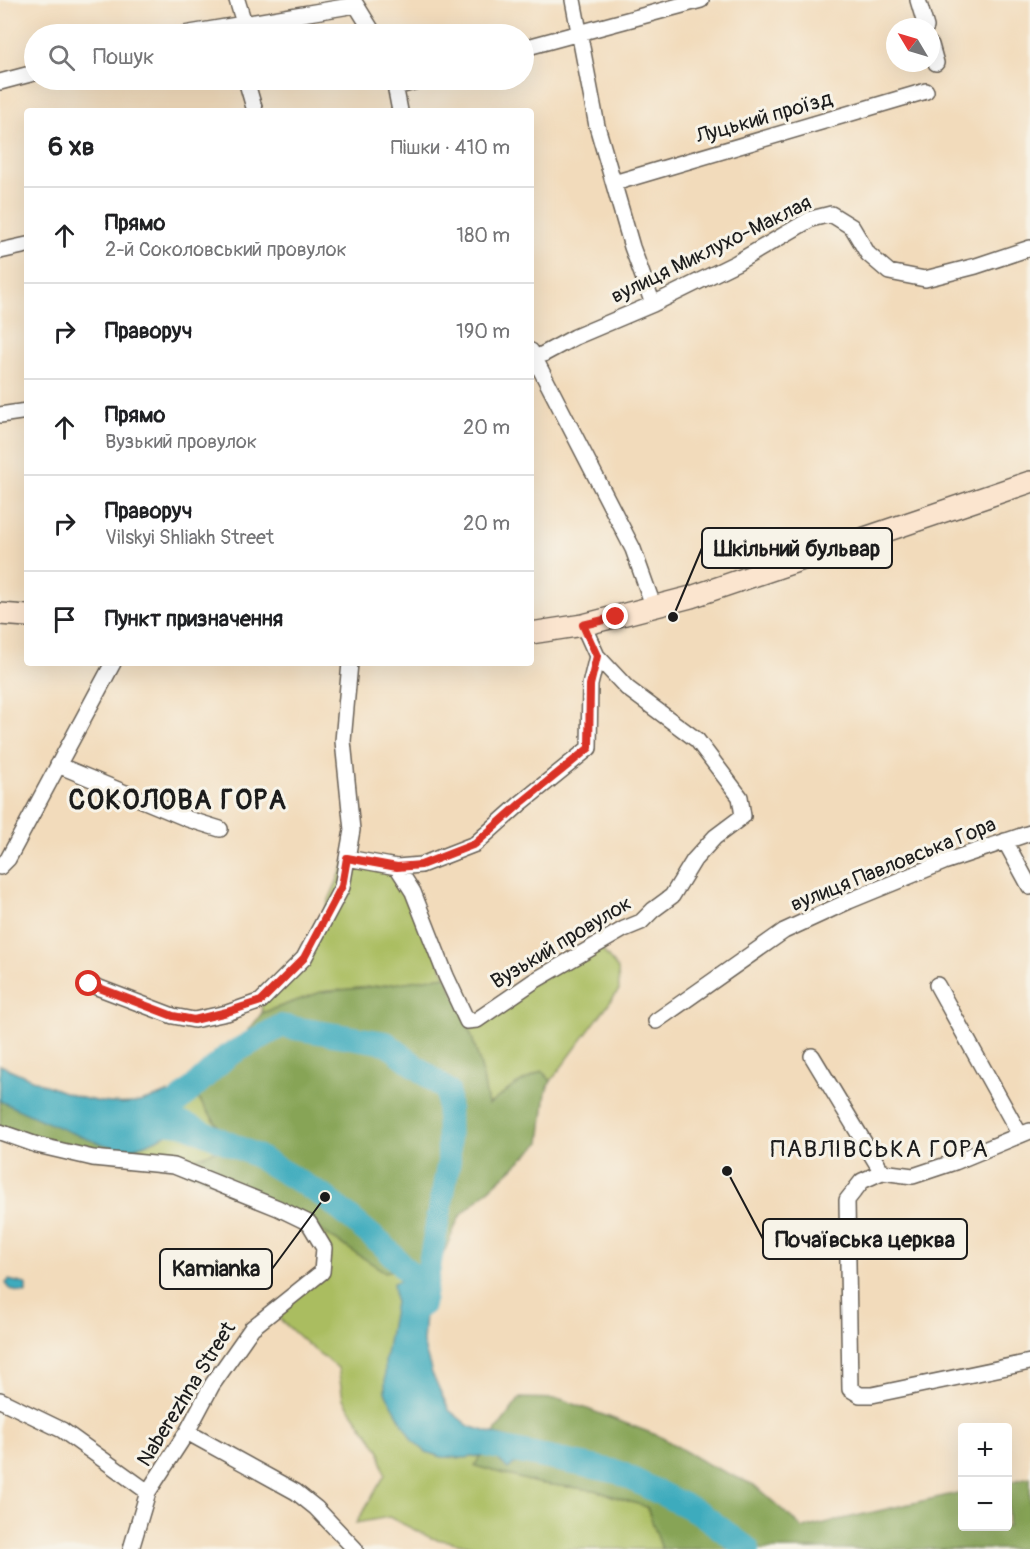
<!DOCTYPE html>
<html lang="uk">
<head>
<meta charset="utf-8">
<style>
  :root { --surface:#fff; --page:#f2f2f2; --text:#202124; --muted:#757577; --line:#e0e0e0 }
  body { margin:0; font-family:Pangolin,sans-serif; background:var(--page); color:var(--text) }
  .controls { position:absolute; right:18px; bottom:18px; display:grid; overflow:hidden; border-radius:6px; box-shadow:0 6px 24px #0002 }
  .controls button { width:54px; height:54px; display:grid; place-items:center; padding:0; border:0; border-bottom:2px solid var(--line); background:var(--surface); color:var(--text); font:30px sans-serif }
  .compass { position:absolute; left:886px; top:18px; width:54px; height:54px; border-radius:50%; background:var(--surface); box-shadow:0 6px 24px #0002; rotate:308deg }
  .stop { position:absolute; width:18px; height:18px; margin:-14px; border:4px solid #d93025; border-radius:50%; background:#fff }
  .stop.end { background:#d93025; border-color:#fff; box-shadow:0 2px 6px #0008 }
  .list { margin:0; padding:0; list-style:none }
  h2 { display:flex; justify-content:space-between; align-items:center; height:78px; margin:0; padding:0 24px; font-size:26px }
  h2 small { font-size:20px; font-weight:400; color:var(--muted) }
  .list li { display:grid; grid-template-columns:39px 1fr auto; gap:18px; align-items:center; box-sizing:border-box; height:96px; padding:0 24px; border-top:2px solid var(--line) }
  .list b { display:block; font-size:22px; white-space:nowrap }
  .list p { margin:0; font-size:20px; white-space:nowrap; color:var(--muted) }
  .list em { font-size:20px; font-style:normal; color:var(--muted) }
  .icon { flex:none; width:33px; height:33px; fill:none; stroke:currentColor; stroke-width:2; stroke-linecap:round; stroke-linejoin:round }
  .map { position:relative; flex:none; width:1030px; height:1549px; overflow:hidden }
  .search { position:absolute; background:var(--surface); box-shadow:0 6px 24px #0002; left:24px; top:24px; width:510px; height:66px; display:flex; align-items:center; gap:15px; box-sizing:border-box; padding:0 21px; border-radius:33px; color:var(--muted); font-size:22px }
  .panel { position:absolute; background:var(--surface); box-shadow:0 6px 24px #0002; left:24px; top:108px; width:510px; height:558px; border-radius:6px }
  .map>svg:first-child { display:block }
</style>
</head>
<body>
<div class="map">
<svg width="1030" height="1549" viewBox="0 0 1030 1549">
  <rect width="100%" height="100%" fill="#f7f3e8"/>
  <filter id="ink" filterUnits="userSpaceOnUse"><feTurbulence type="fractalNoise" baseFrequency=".0167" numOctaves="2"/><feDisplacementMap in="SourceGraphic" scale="12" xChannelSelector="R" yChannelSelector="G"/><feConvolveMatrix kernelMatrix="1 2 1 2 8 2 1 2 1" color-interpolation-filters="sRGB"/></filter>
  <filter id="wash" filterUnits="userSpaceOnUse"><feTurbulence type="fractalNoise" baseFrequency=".008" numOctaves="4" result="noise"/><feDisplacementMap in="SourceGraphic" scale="24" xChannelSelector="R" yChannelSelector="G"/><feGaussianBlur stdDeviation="1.35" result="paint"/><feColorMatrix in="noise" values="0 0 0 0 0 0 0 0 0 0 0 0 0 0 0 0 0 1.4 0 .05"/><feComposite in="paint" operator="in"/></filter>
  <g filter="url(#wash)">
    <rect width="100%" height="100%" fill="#f2dbbb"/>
    <path fill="#aabd61" stroke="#636c3e" stroke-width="1.5" d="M347,858L397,867L446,976L379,986L321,992L262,1013L261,1001L304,958Z
      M599,946L618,969L619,990L551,1081L542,1072L514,1086L488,1105L481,1067L467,1021Z
      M227,1056L197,1097L232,1145L174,1166L77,1120H151L178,1102Z
      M309,1223L430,1261L419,1308L411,1413L485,1445L476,1466L537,1483L594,1490L647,1507L662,1549H487L431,1538L389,1517L356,1523L385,1475L379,1449L343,1399L338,1368L308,1345L272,1312L322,1271L324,1248Z"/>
    <path fill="#87a457" stroke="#52603a" stroke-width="1.5" d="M446,976L467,1021L481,1067L488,1105L514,1086L542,1071L551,1081L546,1092L540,1143L460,1216L441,1259L385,1272L309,1223L174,1166L93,1158L0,1132V1089L77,1120L174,1166L232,1145L197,1097L262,1013L321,992L379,986Z
      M520,1398L561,1399L659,1436L707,1464L754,1485L803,1528L962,1492V1526H1008V1482L1030,1477V1549H662L647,1507L594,1490L537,1483L475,1466L485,1445Z"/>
    <path fill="#3eabbd" stroke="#2d646c" stroke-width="1.5" d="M0,1065C42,1083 85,1107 132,1103C144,1102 157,1096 168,1093L178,1102L187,1125C169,1133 151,1144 131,1148C108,1153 25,1112 0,1101Z
      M434,1272L425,1313L423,1343L432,1373L449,1410L469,1426L524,1443L521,1458L508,1469L497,1458L486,1455L465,1458L442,1457L426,1452L412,1440L385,1392V1360L395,1302L393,1283L421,1273Z
      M9,1280L26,1284V1293L17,1292L8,1288L6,1283Z"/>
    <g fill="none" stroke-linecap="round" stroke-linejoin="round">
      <path stroke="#3eabbd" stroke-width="24" d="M151,1120L178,1102L227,1056L281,1026L386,1043L448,1091L449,1161L422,1305
        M156,1121L187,1125L255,1155L325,1197L385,1247L412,1276L424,1297
        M490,1446L618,1472L700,1513L748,1549"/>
    </g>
  </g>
  <g filter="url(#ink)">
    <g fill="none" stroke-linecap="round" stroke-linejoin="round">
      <defs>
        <path id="street" d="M237,0L244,23
          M353,0L374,34
          M573,0L597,126L632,247L653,304
          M918,0L926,27
          M184,34L356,5
          M931,45L936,63
          M524,48L701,0
          M246,80L255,111
          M394,80L400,111
          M0,82L34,73
          M396,87L420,80
          M614,183L926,91
          M0,251L27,245
          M531,351L633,549L654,608
          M536,358L575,337L653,304L736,263L811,219L831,214L852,227L868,254L889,272L925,279L976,266L1030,248
          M0,415L27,411
          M58,765L188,819L220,829
          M1005,841L1030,887
          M347,858L397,867L413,892L446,976L467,1021L477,1020L534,981L624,929L641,922L653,910L672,896L694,860L715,837L743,816L740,797L697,740L627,688L597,656L583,625
          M0,867L8,859L113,663
          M397,867L421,865L475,844L521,803L589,748L590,685L597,656
          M89,984L173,1016L194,1020L227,1013L261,1001L304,958L342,887L352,830L343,741L350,663
          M937,985L1020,1135
          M656,1021L784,931L849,901L944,862L1030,833
          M812,1056L882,1172
          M1030,1131L955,1162L913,1176L882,1172L862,1181L847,1200L850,1389L860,1395H872L1030,1362
          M0,1132L37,1145L93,1158L174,1166L278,1208L309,1223L324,1248L322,1272L252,1328L212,1385L187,1432L148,1492L131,1549
          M0,1400L62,1430L148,1492
          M187,1432L296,1492L316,1508L355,1549"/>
        <path id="secondary" d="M0,614L27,616
          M531,633L583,625L691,597L1030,482"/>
      </defs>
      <use href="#street" stroke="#675f54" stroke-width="18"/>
      <use href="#secondary" stroke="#675f54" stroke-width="24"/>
      <use href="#street" stroke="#fff" stroke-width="15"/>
      <use href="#secondary" stroke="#fbe5cf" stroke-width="21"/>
    </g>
  </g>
  <g fill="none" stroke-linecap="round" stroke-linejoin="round" filter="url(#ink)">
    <path stroke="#d93025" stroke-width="8" d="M89,984L173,1016L194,1020L227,1012L261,1001L304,958L342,886L347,858L397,867L421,865L475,844L521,803L589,748L590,685L597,656L583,625L616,617"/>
  </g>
  <g text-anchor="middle" stroke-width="6" stroke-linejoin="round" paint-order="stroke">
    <g font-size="21" fill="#1c1c1c" stroke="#f7f3e8">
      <text transform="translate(764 117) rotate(-16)" y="7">Луцький проїзд</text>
      <text transform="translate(711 249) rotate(-26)" y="7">вулиця Миклухо-Маклая</text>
      <text transform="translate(893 864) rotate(-22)" y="7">вулиця Павловська Гора</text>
      <text transform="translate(561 942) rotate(-31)" y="7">Вузький провулок</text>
      <text transform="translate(186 1394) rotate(-58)" y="7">Naberezhna Street</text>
    </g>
    <g font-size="24" letter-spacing="1.5" fill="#1c1c1c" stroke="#f7f3e8">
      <text x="880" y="1157">ПАВЛІВСЬКА ГОРА</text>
    </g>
    <g font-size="27" font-weight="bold" letter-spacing="1.5" fill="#1c1c1c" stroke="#f7f3e8">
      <text x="178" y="809">СОКОЛОВА ГОРА</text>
    </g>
  </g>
  <path fill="none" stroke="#1c1c1c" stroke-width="2" d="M673 617L702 548M727 1171L763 1239M325 1197L272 1269"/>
  <g fill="#1c1c1c" stroke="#f7f3e8" stroke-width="2">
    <circle cx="673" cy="617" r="6"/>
    <circle cx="727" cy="1171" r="6"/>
    <circle cx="325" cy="1197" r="6"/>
  </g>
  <g fill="#f7f3e8" stroke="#1c1c1c" stroke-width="2">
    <rect x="702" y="528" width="190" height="40" rx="6"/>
    <rect x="763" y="1219" width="204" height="40" rx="6"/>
    <rect x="160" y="1249" width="112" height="40" rx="6"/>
  </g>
  <g font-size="22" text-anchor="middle" font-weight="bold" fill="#1c1c1c">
    <text x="797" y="556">Шкільний бульвар</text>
    <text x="865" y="1247">Почаївська церква</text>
    <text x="216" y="1276">Kamianka</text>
  </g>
</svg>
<div class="controls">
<button>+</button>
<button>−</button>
</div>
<svg class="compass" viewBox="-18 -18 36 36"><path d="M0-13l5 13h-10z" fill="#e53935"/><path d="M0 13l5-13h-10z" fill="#757577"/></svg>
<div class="stop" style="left:89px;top:984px"></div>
<div class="stop end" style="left:616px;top:617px"></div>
<div class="search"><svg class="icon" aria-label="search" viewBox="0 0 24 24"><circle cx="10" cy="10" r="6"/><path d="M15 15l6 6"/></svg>Пошук</div>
<section class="panel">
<h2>6 хв<small>Пішки · 410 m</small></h2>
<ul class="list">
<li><svg class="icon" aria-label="ahead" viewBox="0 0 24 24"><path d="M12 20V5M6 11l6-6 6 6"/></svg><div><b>Прямо</b><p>2-й Соколовський провулок</p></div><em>180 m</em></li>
<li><svg class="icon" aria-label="right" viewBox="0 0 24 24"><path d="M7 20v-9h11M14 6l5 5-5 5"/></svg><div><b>Праворуч</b></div><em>190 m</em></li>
<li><svg class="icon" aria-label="ahead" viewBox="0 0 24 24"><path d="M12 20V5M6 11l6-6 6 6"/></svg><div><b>Прямо</b><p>Вузький провулок</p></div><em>20 m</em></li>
<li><svg class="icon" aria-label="right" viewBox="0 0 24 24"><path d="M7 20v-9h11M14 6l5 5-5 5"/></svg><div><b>Праворуч</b><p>Vilskyi Shliakh Street</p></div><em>20 m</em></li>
<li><svg class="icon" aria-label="arrive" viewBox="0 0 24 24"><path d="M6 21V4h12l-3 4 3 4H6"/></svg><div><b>Пункт призначення</b></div></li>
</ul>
</section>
</div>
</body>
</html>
